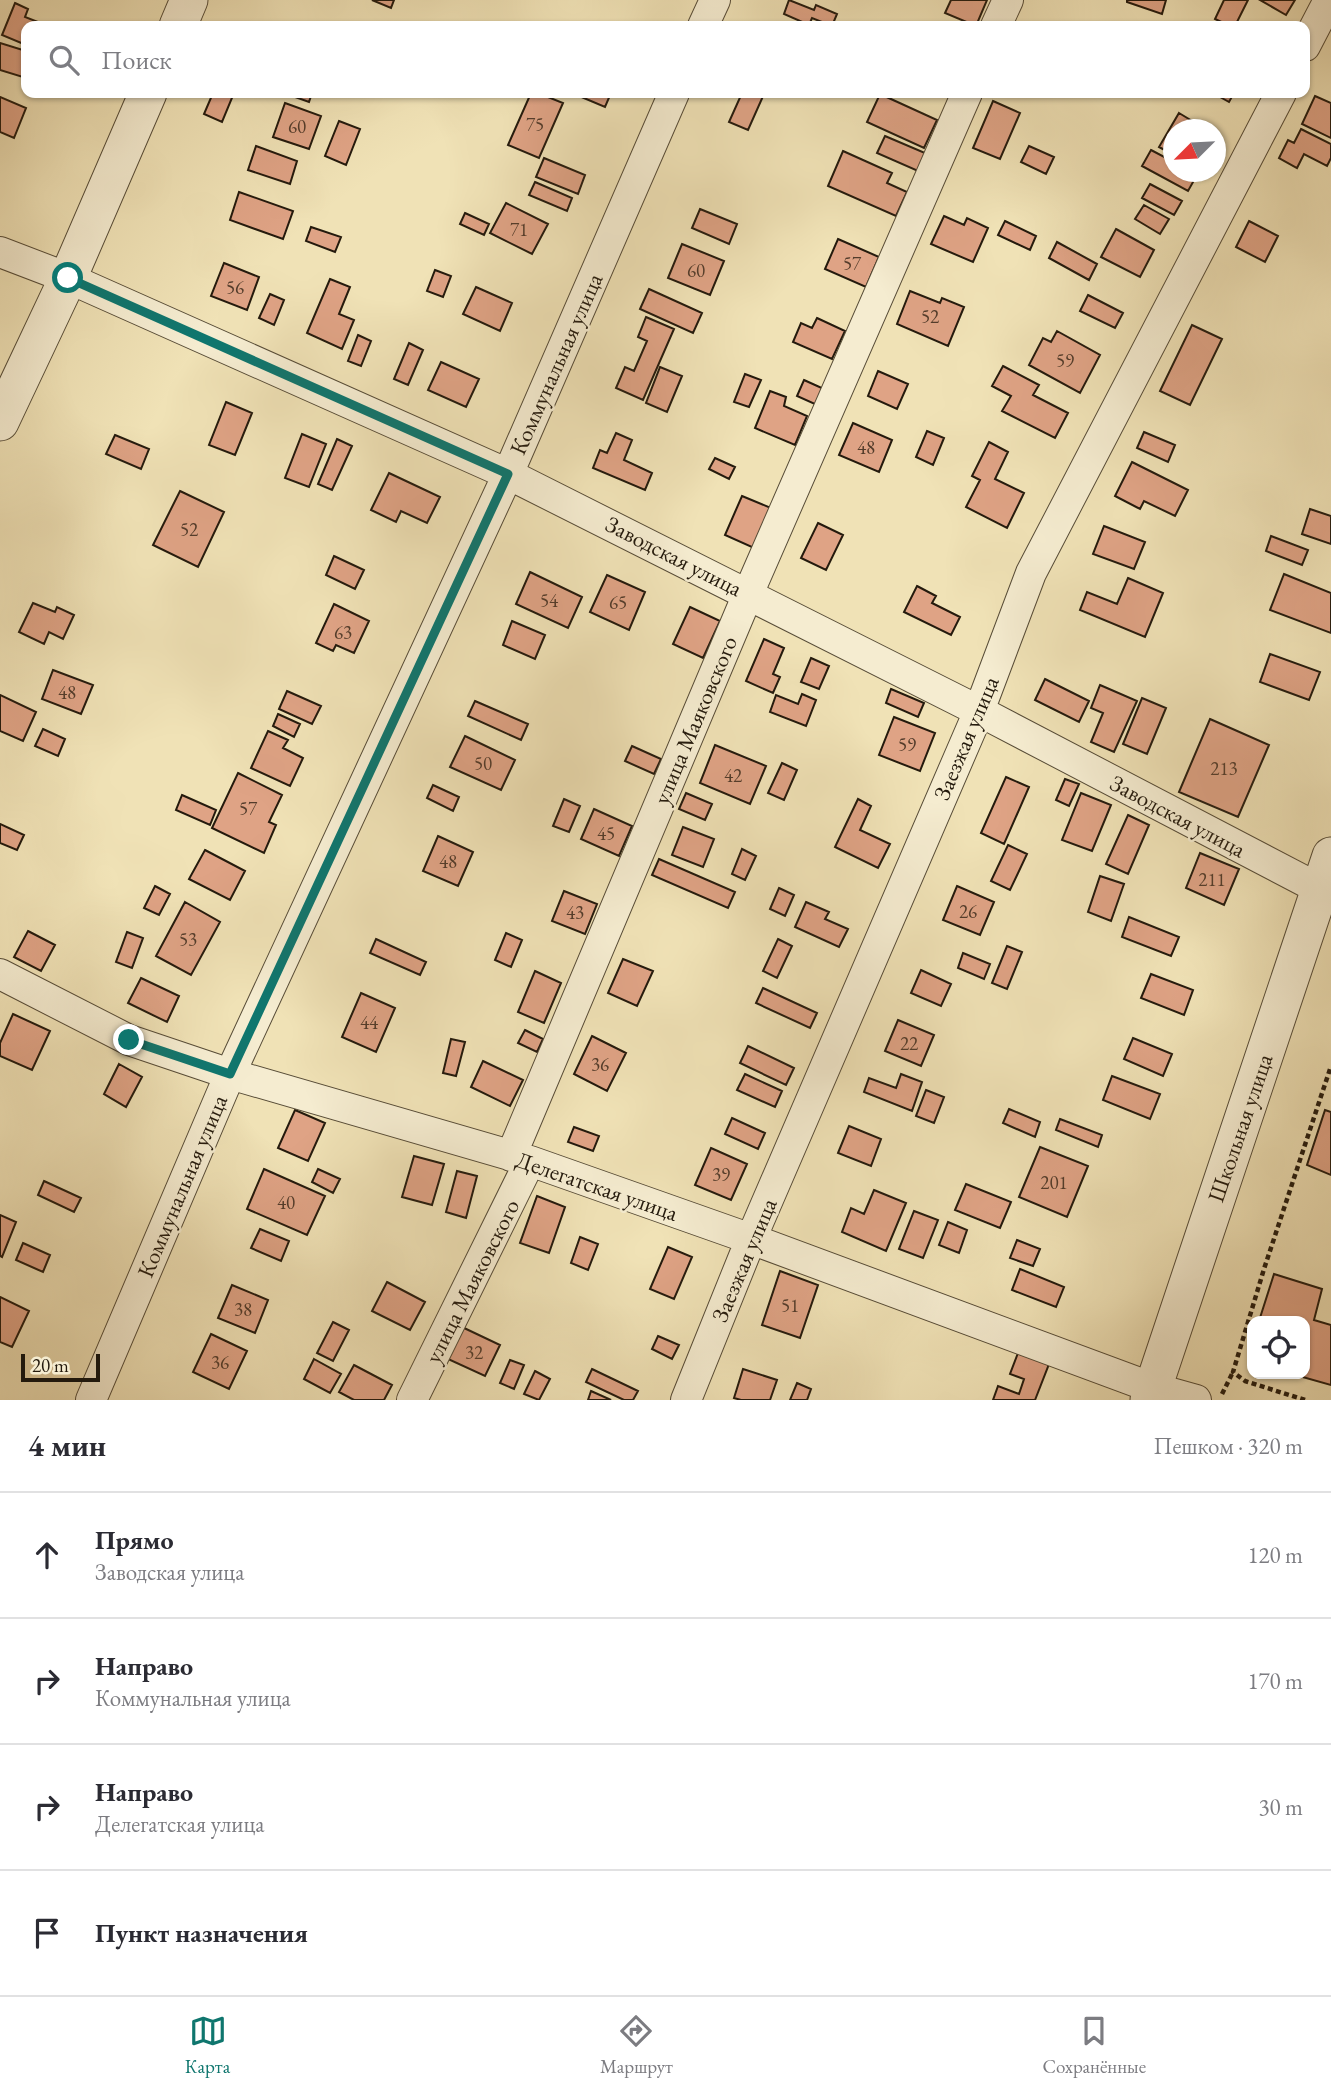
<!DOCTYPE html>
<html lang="ru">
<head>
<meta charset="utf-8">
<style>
  :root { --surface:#fff; --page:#f2f2f3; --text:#2b2b33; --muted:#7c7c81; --line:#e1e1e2; --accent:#0f766e }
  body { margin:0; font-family:"EB Garamond",serif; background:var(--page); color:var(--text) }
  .controls { position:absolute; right:21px; bottom:21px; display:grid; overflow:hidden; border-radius:14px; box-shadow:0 2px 5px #0004 }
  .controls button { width:63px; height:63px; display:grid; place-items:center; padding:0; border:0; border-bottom:2px solid var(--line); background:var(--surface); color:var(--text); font:35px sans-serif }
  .compass { position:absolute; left:1163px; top:119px; width:63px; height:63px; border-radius:50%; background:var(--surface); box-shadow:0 2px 5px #0004; rotate:246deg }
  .scale { position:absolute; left:21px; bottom:18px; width:79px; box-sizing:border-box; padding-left:7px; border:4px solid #241a0d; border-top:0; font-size:19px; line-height:24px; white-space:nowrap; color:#241a0d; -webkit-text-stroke:5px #f5ecd0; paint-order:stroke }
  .stop { position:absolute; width:21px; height:21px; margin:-16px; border:5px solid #0f766e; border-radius:50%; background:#fff }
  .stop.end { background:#0f766e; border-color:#fff; box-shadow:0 2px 7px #0008 }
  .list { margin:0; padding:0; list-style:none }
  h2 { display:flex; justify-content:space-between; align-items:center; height:91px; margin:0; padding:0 28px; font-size:30px }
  h2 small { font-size:23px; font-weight:400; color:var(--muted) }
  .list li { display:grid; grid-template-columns:46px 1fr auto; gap:21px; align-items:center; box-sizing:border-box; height:126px; padding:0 28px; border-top:2px solid var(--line) }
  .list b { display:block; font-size:26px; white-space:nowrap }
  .list p { margin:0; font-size:23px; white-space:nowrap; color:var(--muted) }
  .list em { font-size:23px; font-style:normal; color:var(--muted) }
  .icon { flex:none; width:38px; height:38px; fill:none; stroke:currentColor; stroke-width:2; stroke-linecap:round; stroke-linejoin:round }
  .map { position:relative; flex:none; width:1331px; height:1400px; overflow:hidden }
  .search { position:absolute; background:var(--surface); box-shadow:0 2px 5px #0004; left:21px; right:21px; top:21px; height:77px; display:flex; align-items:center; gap:18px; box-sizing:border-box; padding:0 24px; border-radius:14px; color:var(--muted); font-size:26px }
  .sheet { height:595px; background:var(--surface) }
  nav { display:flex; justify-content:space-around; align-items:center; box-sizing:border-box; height:98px; border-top:2px solid var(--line); background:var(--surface); font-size:19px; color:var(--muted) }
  nav a { display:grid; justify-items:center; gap:4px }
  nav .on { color:var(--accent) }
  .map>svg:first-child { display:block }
</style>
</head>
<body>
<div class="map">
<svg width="1331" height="1400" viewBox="0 0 1331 1400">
  <rect width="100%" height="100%" fill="#f0e2b6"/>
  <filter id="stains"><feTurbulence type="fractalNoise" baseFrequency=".00286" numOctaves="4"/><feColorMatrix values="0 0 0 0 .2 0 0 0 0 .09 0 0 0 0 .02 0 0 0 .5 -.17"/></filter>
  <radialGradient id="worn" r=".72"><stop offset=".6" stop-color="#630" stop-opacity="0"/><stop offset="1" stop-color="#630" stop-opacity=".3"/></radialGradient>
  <path fill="#dfa385" stroke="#241a0d" stroke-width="2" d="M372,0H394L391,8Z
    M789,0L814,10L816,5L837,14L832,26L812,18L809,25L784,14Z
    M951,0H987L976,26L945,13Z
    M1127,0H1166L1162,14L1127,2Z
    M1224,0H1248L1235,26H1230L1215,19Z
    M1260,0H1295L1286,15Z
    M15,3L28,9L25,17L48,26H26V45L2,35Z
    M0,43L26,51V78L0,70Z
    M213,93H234L222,122L204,114Z
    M284,93H312L309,102Z
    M531,93H538L563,103L539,158L508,145Z
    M572,93H611L605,107Z
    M742,93L764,94L748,130L729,122Z
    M1213,93H1234L1229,102Z
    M880,94L937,120L924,148L867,122Z
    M1315,96L1331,103V138L1302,124Z
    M0,97L26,108L14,138L0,132Z
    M993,101L1020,113L1000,159L973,148Z
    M285,103L321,116L309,149L273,137Z
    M1179,113L1207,130H1174V155L1159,147Z
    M339,121L360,129L346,165L325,156Z
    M1301,129L1331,144V158L1327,166L1304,154L1297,168L1279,158L1288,140L1294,143Z
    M885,136L925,153L918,171L877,153Z
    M256,146L297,161L290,184L248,170Z
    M1029,146L1054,157L1046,174L1021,162Z
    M1151,150L1174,162V172H1191L1197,175L1188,191L1142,166Z
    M843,151L892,173L887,183L907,192L896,216L828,186Z
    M544,158L585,175L578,194L536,177Z
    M535,182L572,198L567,211L529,195Z
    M1150,184L1182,201L1174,215L1142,198Z
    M239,192L293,211L283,239L230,220Z
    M506,203L548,224L532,254L490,233Z
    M1144,205L1169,219L1160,234L1135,219Z
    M700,209L737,224L729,244L692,228Z
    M465,213L489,224L484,235L460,224Z
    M944,216L964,225L967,218L988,228L973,262L931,244Z
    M1005,221L1036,236L1030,250L998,235Z
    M1249,221L1278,236L1265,262L1236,247Z
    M311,227L341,237L335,252L306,241Z
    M1116,229L1154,250L1140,277L1101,257Z
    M838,239L879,257L866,287L825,269Z
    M1057,242L1097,264L1089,280L1049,258Z
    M682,244L724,261L710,295L668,278Z
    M224,263L259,277L247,310L211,296Z
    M435,270L451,276L443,297L427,291Z
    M330,279L350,287L339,314L354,320L342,349L307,333Z
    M476,287L512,303L500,331L463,314Z
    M649,289L702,313L693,333L640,309Z
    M910,291L940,303L942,298L964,307L948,346L897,324Z
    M270,294L284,300L274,325L259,318Z
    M1088,295L1123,313L1115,328L1080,311Z
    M646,317L674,329L643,400L616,388L625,367L634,371L647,341L638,337Z
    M817,318L845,331L832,359L793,342L801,323L812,328Z
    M1192,325L1222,339L1190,405L1160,391Z
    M1057,331L1100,355L1080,393L1029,365L1043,338L1051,342Z
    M358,335L371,341L361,366L348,361Z
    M409,343L423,350L408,385L394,379Z
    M441,362L479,379L466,407L428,390Z
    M1003,366L1039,385L1033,395L1068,413L1055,438L1002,411L1011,396L992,386Z
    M660,367L682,376L667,412L646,403Z
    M878,371L908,384L897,409L868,396Z
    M745,374L761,380L749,407L734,402Z
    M804,380L824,389L817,405L797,396Z
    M770,391L786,397L784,406L807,416L795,445L755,428Z
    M226,402L252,413L235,455L209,445Z
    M853,423L892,440L879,472L839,455Z
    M927,431L944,438L933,465L916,457Z
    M1144,432L1175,445L1168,462L1137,448Z
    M616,433L632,440L624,460L652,473L645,490L593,468L600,450L607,453Z
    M302,434L326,444L309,487L285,478Z
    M115,435L149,449L141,469L106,454Z
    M337,439L352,446L332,490L318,484Z
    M989,442L1008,452L995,479L1024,493L1007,528L966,507L980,480L972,476Z
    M715,458L735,467L729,479L709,469Z
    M1132,462L1188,490L1175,516L1144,501L1140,509L1115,496Z
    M389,473L440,497L427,523L401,511L396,522L371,510Z
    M180,491L224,512L198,567L153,545Z
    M742,496L771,508L754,548L725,535Z
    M1310,509L1331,516V544L1302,534Z
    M818,523L843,535L826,570L801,558Z
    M1104,526L1145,542L1134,569L1093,554Z
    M1271,536L1308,550L1302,565L1266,551Z
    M334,556L364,570L355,589L326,575Z
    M530,572L582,597L568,628L516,604Z
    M1284,574L1331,593V633L1270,610Z
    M607,575L645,592L629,630L590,612Z
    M1128,578L1163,593L1145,637L1080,610L1087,592L1117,604Z
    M917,586L936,596L932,603L960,617L951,635L904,612Z
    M33,603L55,612L57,607L74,615L63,639L49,632L44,644L19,632Z
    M334,604L369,621L354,653L336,645L333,651L316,643Z
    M690,607L720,621L703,658L673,644Z
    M512,621L545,635L535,659L503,645Z
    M764,639L784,648L773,674L780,677L773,693L746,681Z
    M1270,654L1320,672L1309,700L1260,682Z
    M811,658L829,666L819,689L801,682Z
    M53,670L93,685L81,714L42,699Z
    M1045,679L1089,701L1079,722L1035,700Z
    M1100,685L1137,701L1114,752L1091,742L1103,713L1091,708Z
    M891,689L924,703L918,717L886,703Z
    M287,691L321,706L312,724L279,709Z
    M802,694L816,700L806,726L770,712L776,695L798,704Z
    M0,695L36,712L23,741L0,731Z
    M1142,698L1166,708L1147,754L1123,744Z
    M475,701L528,724L521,740L468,716Z
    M278,714L300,724L294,737L273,726Z
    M894,717L935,733L920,771L879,755Z
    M1210,719L1269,745L1238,817L1179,792Z
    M43,729L65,739L58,756L35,746Z
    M268,731L288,740L283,748L303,758L290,786L251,768Z
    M465,736L515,760L501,790L450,767Z
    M715,745L766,766L750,804L700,783Z
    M632,746L661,759L654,774L625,761Z
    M782,763L797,770L784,800L768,793Z
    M238,773L282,795L269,822L276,825L264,853L212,828Z
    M1006,777L1029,787L1004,844L981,833Z
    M1065,779L1079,784L1069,806L1056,800Z
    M433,785L459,797L453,811L427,798Z
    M686,793L712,804L705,820L679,809Z
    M1081,793L1111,805L1092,851L1062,840Z
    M182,795L216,810L210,825L176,810Z
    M564,799L580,806L569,832L553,826Z
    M858,799L871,806L860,830L890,844L878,868L835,847Z
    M594,809L632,826L619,856L581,839Z
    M1128,815L1149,825L1128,874L1106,864Z
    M0,824L24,835L17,850L0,843Z
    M683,827L714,839L703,867L672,855Z
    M438,836L473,852L458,886L423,871Z
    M1008,845L1027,854L1010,890L991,881Z
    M742,849L756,856L745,880L732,874Z
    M205,850L245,871L230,900L189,879Z
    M1200,853L1239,869L1224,905L1186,888Z
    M659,859L735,892L728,908L652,875Z
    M1100,876L1124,884L1111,921L1088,912Z
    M155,886L170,894L159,915L144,908Z
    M957,886L994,902L980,935L943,920Z
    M779,888L794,895L785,916L770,909Z
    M564,891L597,904L585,934L552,921Z
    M185,902L220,922L191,975L156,956Z
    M806,902L829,912L825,919L848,929L839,947L795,927Z
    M1129,917L1179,937L1171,956L1122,937Z
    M28,931L55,945L41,971L14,957Z
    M127,932L143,938L132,968L116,962Z
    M506,933L522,940L511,967L495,960Z
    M376,939L426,962L420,975L370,953Z
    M778,939L792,946L777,978L763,971Z
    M1007,946L1022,952L1007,989L992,983Z
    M963,953L990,964L984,979L958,968Z
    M623,959L653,971L637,1006L608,993Z
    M921,970L951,984L941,1006L911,993Z
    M535,971L561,983L544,1023L518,1012Z
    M1151,974L1193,990L1184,1015L1141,998Z
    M141,978L179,996L167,1022L128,1003Z
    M763,988L817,1013L810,1028L756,1003Z
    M361,993L395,1008L376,1052L342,1037Z
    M13,1014L50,1031L32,1070L0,1056V1043Z
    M898,1020L934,1035L921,1066L885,1051Z
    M525,1030L543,1039L537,1052L518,1043Z
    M592,1036L626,1053L607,1091L574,1074Z
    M1133,1038L1172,1054L1163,1076L1124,1059Z
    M451,1039L465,1042L456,1076L443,1073Z
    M748,1046L794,1068L786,1085L740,1063Z
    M483,1061L523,1080L510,1106L471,1087Z
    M119,1064L142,1077L126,1107L104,1094Z
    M745,1074L782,1091L775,1107L737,1090Z
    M901,1074L922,1082L912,1111L864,1092L869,1078L896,1088Z
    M1112,1076L1160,1094L1150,1119L1103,1100Z
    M926,1090L944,1097L934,1123L916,1116Z
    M1009,1109L1040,1122L1035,1137L1003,1123Z
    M295,1110L325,1123L308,1161L278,1148Z
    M1325,1110L1331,1112V1175L1307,1165Z
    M732,1118L765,1133L758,1149L725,1134Z
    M1060,1119L1102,1135L1098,1147L1056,1130Z
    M849,1126L881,1139L871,1166L838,1153Z
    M574,1127L599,1136L593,1151L568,1142Z
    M1040,1147L1088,1166L1067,1217L1019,1197Z
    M711,1148L747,1164L731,1200L695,1185Z
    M414,1156L444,1164L432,1205L402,1197Z
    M264,1169L325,1196L307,1235L247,1209Z
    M318,1169L340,1179L333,1193L312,1182Z
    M457,1171L477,1176L466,1218L446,1212Z
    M44,1181L81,1198L74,1212L38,1195Z
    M966,1184L1011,1202L1000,1228L955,1210Z
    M874,1190L906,1203L886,1251L842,1232L851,1208L864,1214Z
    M537,1196L565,1207L549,1253L520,1243Z
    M914,1211L938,1220L923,1258L899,1249Z
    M0,1215L16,1222L2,1257L0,1256Z
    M948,1222L967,1230L959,1253L939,1245Z
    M260,1229L289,1241L281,1261L251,1248Z
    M580,1237L598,1244L588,1270L571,1263Z
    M1017,1240L1040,1249L1033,1266L1010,1258Z
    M23,1243L50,1255L43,1272L16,1260Z
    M668,1247L692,1257L674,1299L650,1289Z
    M1020,1269L1064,1287L1056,1307L1012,1290Z
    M780,1271L818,1285L800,1338L762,1325Z
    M1274,1274L1322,1289L1314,1320L1331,1325V1385L1292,1374H1305V1321H1259Z
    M387,1282L425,1302L410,1330L372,1311Z
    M232,1285L268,1300L255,1333L218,1318Z
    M0,1297L29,1311L12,1347L0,1342Z
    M333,1322L349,1330L333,1361L317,1353Z
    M462,1327L500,1345L485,1376L448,1359Z
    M211,1334L247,1351L229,1389L193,1372Z
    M658,1336L679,1345L672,1359L652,1349Z
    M1018,1353L1049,1364L1035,1400H993L998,1386L1019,1394L1024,1379L1010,1374Z
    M314,1359L341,1374L330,1393L304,1379Z
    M510,1360L524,1365L514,1389L500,1383Z
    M354,1365L392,1385L384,1400H354L339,1392Z
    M592,1369L638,1391L633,1400H624L586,1382Z
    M743,1369L777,1380L770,1400H741L734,1398Z
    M535,1371L550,1379L539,1400L524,1394Z
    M797,1383L811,1389L807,1400H790Z
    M591,1391L611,1400H588Z"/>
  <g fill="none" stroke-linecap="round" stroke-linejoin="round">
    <defs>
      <path id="minor" d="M703,26L715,0
        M996,26L1008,0
        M1305,46L1329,0
        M0,252L68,278L508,474L979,711L1331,895
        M0,974L129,1040L230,1074L530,1161L751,1239L1153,1388L1196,1400
        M511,1156L748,594L967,93
        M91,1400L230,1074L508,474L674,93
        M412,1400L530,1161
        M686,1400L751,1239L979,711L1031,573L1281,93"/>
      <path id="tertiary" d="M178,26L189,0
        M0,422L68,278L148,93
        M1149,1400L1331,856"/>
    </defs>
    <use href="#minor" stroke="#574c37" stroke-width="32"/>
    <use href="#tertiary" stroke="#574c37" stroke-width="39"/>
    <path stroke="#241a0d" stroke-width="4.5" stroke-dasharray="5 3.5" stroke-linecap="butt" d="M1222,1394L1233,1372
      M1305,1400L1245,1381L1233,1372L1264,1269L1331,1066"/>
    <use href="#minor" stroke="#f5ecd0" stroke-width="30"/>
    <use href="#tertiary" stroke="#f5ecd0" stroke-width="37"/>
  </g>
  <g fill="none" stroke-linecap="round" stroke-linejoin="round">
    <path stroke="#0f766e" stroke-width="9" d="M68,278L508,474L230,1074L129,1040"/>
  </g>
  <g text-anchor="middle" stroke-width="5" stroke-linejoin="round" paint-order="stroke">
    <g font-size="19" fill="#533c2b">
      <text x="535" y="131">75</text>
      <text x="297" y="133">60</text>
      <text x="519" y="236">71</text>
      <text x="852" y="270">57</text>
      <text x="696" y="277">60</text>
      <text x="235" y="294">56</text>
      <text x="930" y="323">52</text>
      <text x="1065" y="367">59</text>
      <text x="866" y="454">48</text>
      <text x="189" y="536">52</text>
      <text x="549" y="607">54</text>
      <text x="618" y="609">65</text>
      <text x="343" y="639">63</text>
      <text x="67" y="699">48</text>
      <text x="907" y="751">59</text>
      <text x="483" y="770">50</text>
      <text x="1224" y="775">213</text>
      <text x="733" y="782">42</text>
      <text x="248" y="815">57</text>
      <text x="606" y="840">45</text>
      <text x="448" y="868">48</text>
      <text x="1212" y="886">211</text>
      <text x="968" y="918">26</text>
      <text x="575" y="919">43</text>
      <text x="188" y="946">53</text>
      <text x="369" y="1029">44</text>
      <text x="909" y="1050">22</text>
      <text x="600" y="1071">36</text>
      <text x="721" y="1181">39</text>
      <text x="1054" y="1189">201</text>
      <text x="286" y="1209">40</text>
      <text x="790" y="1312">51</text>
      <text x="243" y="1316">38</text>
      <text x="474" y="1359">32</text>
      <text x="220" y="1369">36</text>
    </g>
    <g font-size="23" fill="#241a0d" stroke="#f5ecd0">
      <text transform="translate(556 364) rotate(-66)" y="8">Коммунальная улица</text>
      <text transform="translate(674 556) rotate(27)" y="8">Заводская улица</text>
      <text transform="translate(695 720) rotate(-67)" y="8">улица Маяковского</text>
      <text transform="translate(966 738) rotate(-67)" y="8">Заезжая улица</text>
      <text transform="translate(1178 816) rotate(28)" y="8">Заводская улица</text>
      <text transform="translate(1240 1128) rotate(-71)" y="8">Школьная улица</text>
      <text transform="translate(182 1186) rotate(-67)" y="8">Коммунальная улица</text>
      <text transform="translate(597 1186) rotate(19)" y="8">Делегатская улица</text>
      <text transform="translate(744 1260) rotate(-67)" y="8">Заезжая улица</text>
      <text transform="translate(472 1281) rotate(-63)" y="8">улица Маяковского</text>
    </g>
  </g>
  <rect width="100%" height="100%" filter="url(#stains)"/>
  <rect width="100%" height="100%" fill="url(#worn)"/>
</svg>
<div class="controls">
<button><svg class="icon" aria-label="locate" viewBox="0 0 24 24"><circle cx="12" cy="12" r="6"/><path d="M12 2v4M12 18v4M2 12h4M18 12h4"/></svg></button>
</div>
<svg class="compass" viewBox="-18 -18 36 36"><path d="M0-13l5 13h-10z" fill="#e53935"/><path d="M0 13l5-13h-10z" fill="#7c7c81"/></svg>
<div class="scale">20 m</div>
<div class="stop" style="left:68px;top:278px"></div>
<div class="stop end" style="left:129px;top:1040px"></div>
<div class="search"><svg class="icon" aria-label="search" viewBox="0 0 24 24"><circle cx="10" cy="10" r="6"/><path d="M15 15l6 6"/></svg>Поиск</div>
</div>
<section class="sheet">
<h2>4 мин<small>Пешком · 320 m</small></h2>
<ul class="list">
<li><svg class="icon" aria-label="ahead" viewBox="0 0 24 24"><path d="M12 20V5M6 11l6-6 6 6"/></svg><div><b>Прямо</b><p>Заводская улица</p></div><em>120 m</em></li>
<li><svg class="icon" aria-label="right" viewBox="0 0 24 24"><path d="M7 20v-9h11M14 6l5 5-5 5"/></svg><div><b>Направо</b><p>Коммунальная улица</p></div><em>170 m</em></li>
<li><svg class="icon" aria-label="right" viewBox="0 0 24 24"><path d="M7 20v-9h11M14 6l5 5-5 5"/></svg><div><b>Направо</b><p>Делегатская улица</p></div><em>30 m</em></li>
<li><svg class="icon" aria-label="arrive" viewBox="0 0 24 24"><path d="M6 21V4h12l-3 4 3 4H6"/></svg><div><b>Пункт назначения</b></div></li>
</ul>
</section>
<nav>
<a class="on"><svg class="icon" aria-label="map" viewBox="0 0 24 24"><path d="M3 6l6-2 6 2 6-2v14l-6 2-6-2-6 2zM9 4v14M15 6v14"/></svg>Карта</a>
<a><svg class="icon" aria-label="directions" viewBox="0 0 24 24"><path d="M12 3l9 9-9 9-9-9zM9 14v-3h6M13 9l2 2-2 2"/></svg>Маршрут</a>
<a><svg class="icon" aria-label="saved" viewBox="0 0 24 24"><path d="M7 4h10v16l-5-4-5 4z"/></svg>Сохранённые</a>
</nav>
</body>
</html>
